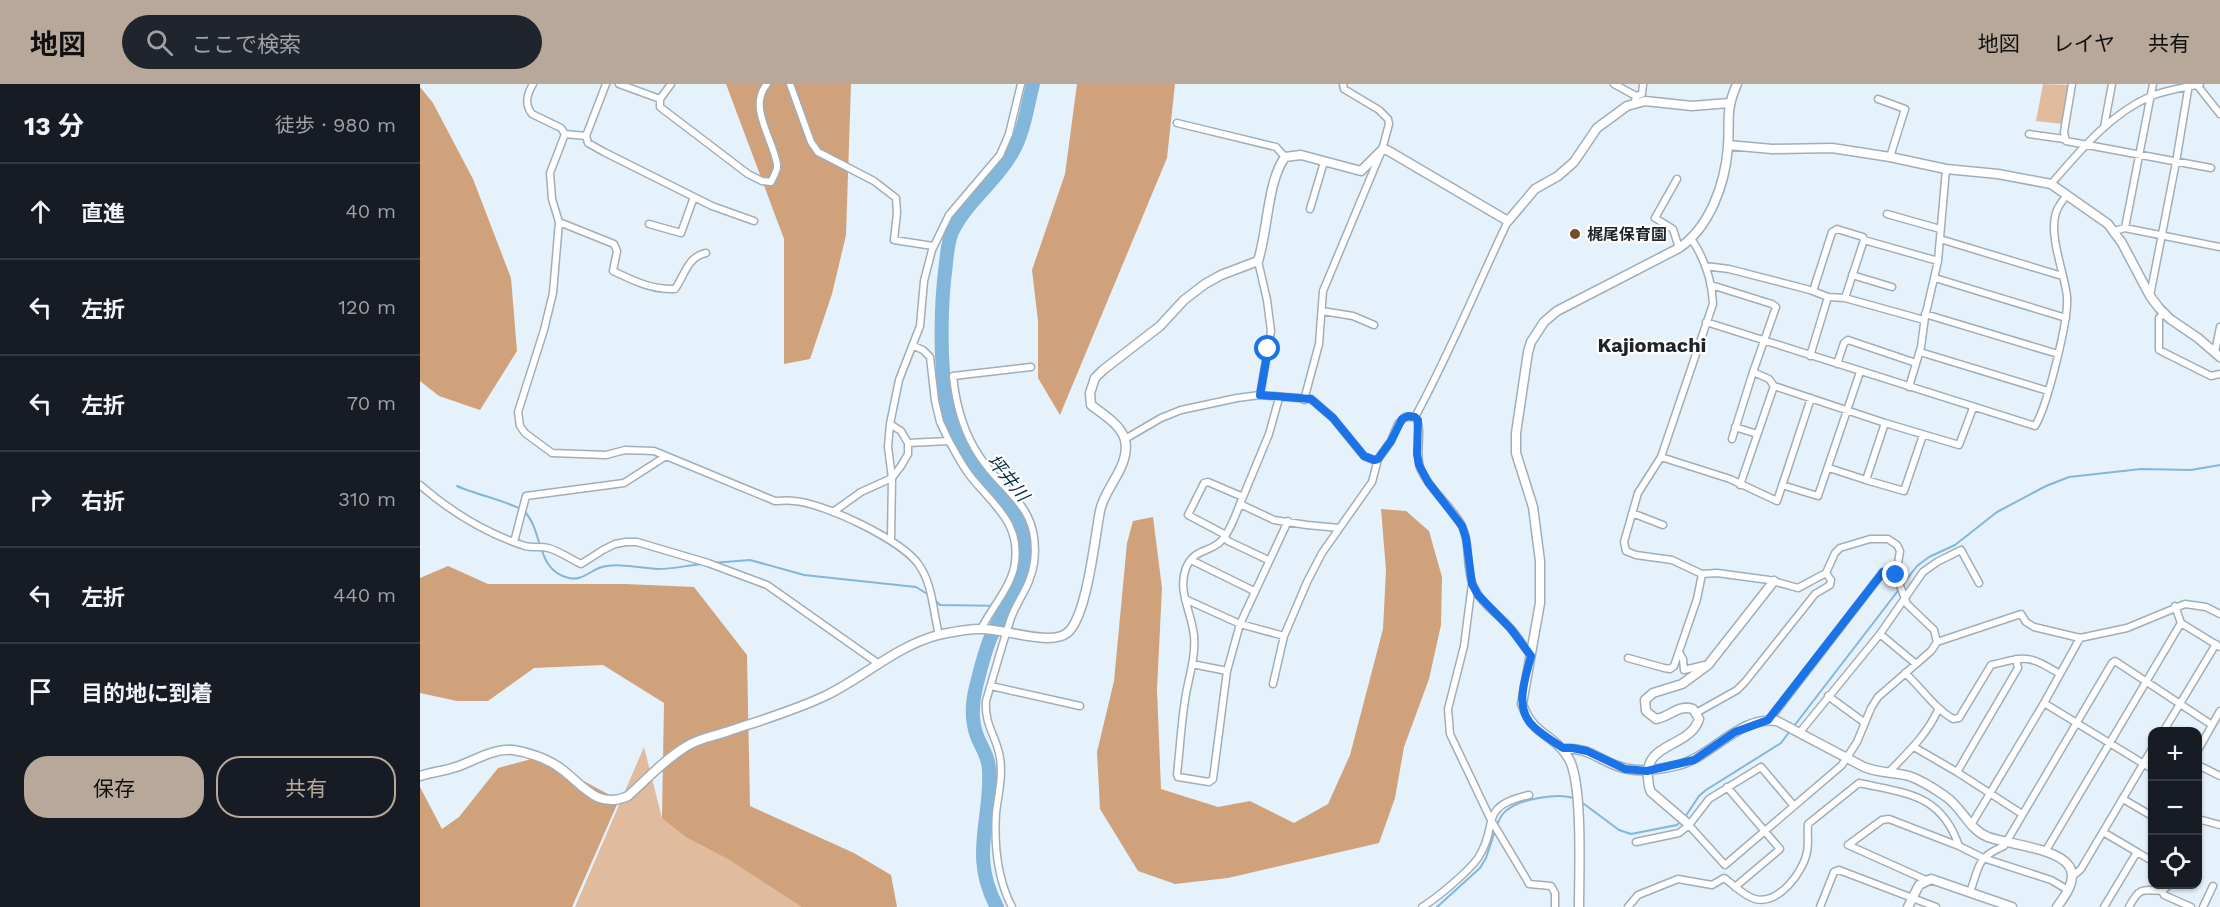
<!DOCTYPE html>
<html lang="ja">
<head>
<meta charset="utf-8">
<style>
  :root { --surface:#171b24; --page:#20242c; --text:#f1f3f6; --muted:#9ea1a6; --line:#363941; --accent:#b8a89a }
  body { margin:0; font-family:"Work Sans","Noto Sans JP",sans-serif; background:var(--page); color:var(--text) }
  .controls { position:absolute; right:18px; bottom:18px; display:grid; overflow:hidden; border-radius:12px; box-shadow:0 2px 4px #0004 }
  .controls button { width:54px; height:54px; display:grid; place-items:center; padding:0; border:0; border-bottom:2px solid var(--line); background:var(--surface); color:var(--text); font:30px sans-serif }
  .stop { position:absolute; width:18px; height:18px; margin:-14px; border:4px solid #1a73e8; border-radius:50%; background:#fff }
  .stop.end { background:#1a73e8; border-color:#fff; box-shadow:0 2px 6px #0008 }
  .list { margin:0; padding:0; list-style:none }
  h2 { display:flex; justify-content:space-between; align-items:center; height:78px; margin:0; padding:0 24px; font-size:26px }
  h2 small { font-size:20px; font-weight:400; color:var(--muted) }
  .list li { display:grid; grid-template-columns:39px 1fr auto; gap:18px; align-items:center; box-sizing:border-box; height:96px; padding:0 24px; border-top:2px solid var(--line) }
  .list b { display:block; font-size:22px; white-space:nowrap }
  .list em { font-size:20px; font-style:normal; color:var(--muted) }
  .actions { display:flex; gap:12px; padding:18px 24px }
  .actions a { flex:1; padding:14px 0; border:2px solid var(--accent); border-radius:24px; text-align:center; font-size:21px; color:var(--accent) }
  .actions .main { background:var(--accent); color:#111 }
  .icon { flex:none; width:33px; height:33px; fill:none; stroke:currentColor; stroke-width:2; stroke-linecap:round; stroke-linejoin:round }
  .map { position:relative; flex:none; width:1800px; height:823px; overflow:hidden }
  header { display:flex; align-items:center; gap:36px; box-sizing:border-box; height:84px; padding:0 30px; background:var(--accent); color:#111 }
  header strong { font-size:28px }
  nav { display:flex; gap:33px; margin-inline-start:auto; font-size:21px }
  .search { width:420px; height:54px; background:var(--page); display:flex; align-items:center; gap:15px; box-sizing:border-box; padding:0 21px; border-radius:33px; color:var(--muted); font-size:22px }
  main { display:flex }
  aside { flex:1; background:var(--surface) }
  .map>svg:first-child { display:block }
</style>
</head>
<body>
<header>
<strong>地図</strong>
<div class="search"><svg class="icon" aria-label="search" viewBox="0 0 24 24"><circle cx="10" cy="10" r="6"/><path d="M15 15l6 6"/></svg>ここで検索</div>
<nav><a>地図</a><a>レイヤ</a><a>共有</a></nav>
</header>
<main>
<aside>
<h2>13 分<small>徒歩 · 980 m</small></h2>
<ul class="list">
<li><svg class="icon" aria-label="ahead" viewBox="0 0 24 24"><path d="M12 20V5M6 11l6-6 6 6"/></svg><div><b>直進</b></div><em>40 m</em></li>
<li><svg class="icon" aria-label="left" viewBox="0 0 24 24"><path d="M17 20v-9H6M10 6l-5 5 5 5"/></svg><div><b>左折</b></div><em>120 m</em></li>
<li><svg class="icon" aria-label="left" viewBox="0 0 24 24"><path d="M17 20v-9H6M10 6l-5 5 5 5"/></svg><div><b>左折</b></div><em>70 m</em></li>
<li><svg class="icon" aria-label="right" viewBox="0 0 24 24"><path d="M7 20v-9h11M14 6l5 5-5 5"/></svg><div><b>右折</b></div><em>310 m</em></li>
<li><svg class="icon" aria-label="left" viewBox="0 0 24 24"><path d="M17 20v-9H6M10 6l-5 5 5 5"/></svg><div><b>左折</b></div><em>440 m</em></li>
<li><svg class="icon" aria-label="arrive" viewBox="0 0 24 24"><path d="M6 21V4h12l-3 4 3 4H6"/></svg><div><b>目的地に到着</b></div></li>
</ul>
<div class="actions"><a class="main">保存</a><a>共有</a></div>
</aside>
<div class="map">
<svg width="1800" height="823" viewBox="0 0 1800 823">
  <rect width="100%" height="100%" fill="#e5f2fc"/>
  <path fill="#e0bb9d" d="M1623,0L1650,1L1643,40L1616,37Z
    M224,663L242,734L396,823H155Z"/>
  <path fill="#d0a27b" d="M306,0H431L426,151L412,210L390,275L364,280V155Z
    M657,0H755L747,74L640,331L618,294V237L612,186L645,90Z
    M0,3L13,19L53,95L91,194L97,267L60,326L19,312L0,297Z
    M961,425L986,427L1009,447L1022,493L1021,541L1009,595L984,663L975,714L959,759L808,794L755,800L718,787L680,725L677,668L694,597L707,459L713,437L733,433L742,504L737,605L741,705L798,723L830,717L874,739L908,720L930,671L963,545L966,486Z
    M28,482L68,500H205L274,503L327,571L330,722L434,769L471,791L477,823H382L308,775L266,753L242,734L244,619L183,581L114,584L68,617H37L0,609V494Z
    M119,673L199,716L152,823H0V703L22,745L39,733L78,684Z"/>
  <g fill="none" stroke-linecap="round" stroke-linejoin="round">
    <path stroke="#82b6da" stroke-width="2" d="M37,402C53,410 96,419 105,428C123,447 116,487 149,494C161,497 169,488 179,484C195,478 221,484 238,485C253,485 269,481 284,480
      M292,479L330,476L384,491L496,503L509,511
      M514,515L520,521L586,522
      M1374,642L1497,482L1509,473L1535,461L1577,428L1626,402L1649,393L1721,385L1771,386L1800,381
      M1160,717L1199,746L1211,750L1257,741L1261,737
      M1265,733L1279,712L1286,706L1361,659L1370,647
      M1077,741C1079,736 1082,729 1087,726C1100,715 1140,708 1155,715
      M1017,823L1060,784L1066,774L1075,747"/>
    <path stroke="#82b6da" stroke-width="14" d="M577,823C549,772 572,736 569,686C569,673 561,663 557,652C551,636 552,619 556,603C560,587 564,570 570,555C582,527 605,499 605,468C606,420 559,396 539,358C517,317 520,225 526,179C527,170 528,157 532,148C546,118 576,98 592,69C604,49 607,23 613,0"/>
    <defs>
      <path id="street" d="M113,0C107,10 104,20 112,30L141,44L145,50L166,52L186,0
        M199,0L240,15
        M251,0L240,15V23L328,90L342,97L351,98C353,93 358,86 357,81C354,56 327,23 347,0
        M370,0L391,58L398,68L454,97L476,114L477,129L474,156L513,162
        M1194,0L1216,12L1215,18
        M1652,0L1644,48L1646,57L1791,84
        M1777,1L1800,30
        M1216,12L1222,10L1223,0
        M1458,15L1485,25L1470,73
        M757,39L856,63L865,73
        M1684,43L1692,0
        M145,50L130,89L132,115L139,138L133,209L124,246L98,328L100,342L105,349L132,369L186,371L205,366L234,367L355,417C361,417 368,416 374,417C404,419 482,456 499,481C513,501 513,528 519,551
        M1609,50L1644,55
        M166,52L168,59L184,68L292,122L334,137
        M1257,95L1235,134L1253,145L1259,164
        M1631,100C1660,67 1689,31 1729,13C1745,6 1763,4 1780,0
        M890,125L904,78
        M1467,130L1520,145
        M139,138L194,160L197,167L193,187C214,197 232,206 255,205C265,191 267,173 286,169
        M229,140L261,149L274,113
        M1705,144L1733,0
        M1694,147L1705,144L1800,163
        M1520,155L1642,192
        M1444,156L1518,177
        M838,177L847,216L851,247L840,311
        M1285,182L1309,185L1390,206L1408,213L1425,214L1504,236
        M1432,191L1472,203
        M1515,194L1646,234
        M1291,201L1352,220L1356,223L1333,288L1349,295L1354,302L1465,339
        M1393,207L1412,148L1417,145L1443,153L1444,156L1425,214
        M1730,212L1756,78L1769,0
        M902,227L933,232L954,241
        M1744,229L1739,234V266L1791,292L1800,290
        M1505,230L1638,270
        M1286,238L1615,342C1627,323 1649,235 1647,213C1645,189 1627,150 1637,126C1639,121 1643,116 1647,111
        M494,262L503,266L510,273L515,317L520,338L529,357
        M1500,268L1628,307
        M1795,268L1800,243
        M1390,272L1408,213
        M1417,280L1424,259L1428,256L1496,279
        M1489,303L1501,263L1505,233L1518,177L1526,85
        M859,314L849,350L820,420L854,436L887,441L919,444
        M884,316L899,260L903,207L962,66L969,40L968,35L959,26L924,5L923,0
        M995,333C1004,344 994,370 1001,386C1011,408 1032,422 1042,442C1051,461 1045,483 1053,501C1061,521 1079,530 1092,546C1099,554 1105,564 1111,572
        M995,333C1030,269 1057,202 1088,137
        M1315,343L1337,350
        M1503,351L1484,407L1446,396L1465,339L1539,361L1553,324
        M705,355L741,334L761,326L817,314L840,311L891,315L913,334L944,372L954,376L958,375
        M1312,355L1333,288
        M488,359L529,357C536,369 542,382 551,393C574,422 603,440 594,484C589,505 571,525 561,545
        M1241,373L1310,395L1357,417L1391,314
        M1409,384L1446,396
        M0,401C31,428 65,449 105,462C112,464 120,462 128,464C140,467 150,475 161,480L183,466L195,460L206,458H217L288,479L347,501L459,580
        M1320,401L1354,302
        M1362,401L1398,412L1440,288
        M823,413L788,398L784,399L768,431L802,449L808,457L848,476
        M820,420C815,432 810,448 801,457C790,469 774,464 766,484C757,507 772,529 774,552C776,574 768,595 765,616C761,641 760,665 757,690L758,693L789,698L793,695L807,587L820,540L868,437
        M413,428L441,408L472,394L481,382L488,370V359L481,347L470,340
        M1212,429L1243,441
        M471,456L472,394L468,363L470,340L479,296L500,242L504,197L512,166L529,131L580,71L589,50L601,0
        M94,458L106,412L204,399L246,372
        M771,476L834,507
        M1052,500L1044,562L1028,625L1030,650L1071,736L1107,796L1109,800L1131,802L1135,809V823
        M765,515L820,540L864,552
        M1755,522L1761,539L1800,563
        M1460,550L1496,580
        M1517,558L1601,530L1606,538L1614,543L1660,554L1707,544L1765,520L1786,523L1800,530
        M1260,570L1263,575L1264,586L1285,581
        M1208,574L1244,584L1250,585L1254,582L1277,515L1282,490
        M772,580L807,587
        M1485,589C1502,604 1513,623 1533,635L1539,634L1571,581C1608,572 1608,571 1640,590
        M853,600L864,552L887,498L902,469L952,398L958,375L971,357L978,340L985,333H995
        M571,602L660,622
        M1408,612L1445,639
        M1624,619L1732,685
        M1276,629L1317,606L1325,598L1395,510L1410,501L1411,496L1406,489
        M1349,636L1463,488L1477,485
        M1380,648L1460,550L1503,488L1517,478L1541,466L1559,499
        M1743,648L1796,560
        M1494,663L1537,688L1598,584L1596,575
        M1778,666L1800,627
        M1778,681L1800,692
        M1537,688L1602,730
        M1468,689C1488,668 1506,652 1518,626
        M1307,703L1360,765L1315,803
        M1703,715L1732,732
        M1778,735L1800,741
        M1266,738L1305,781L1422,681L1437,658L1451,624L1458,613L1511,567L1517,558L1514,546L1487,520L1476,491L1480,467L1477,461L1468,455H1450L1420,464L1415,469L1406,489L1378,504L1349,496L1297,489L1282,490L1252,476L1216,471L1206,467L1204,458L1218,409L1241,373L1293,220C1292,197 1284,174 1272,156
        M1551,741L1624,619L1660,554
        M1683,748L1717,768
        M1216,758L1259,749L1269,741L1289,715L1341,683L1374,722
        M1625,768L1761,539
        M1653,792L1661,785L1732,665
        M1506,796L1428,761L1462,736L1469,735L1539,762L1563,774L1631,796L1648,806
        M1742,807L1744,811L1771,823
        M1550,808C1560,781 1556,774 1584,762L1692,579L1695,577L1792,641
        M592,823C577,794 574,762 576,729C578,711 583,693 580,674C577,653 564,641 566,617C574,590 582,561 591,534C598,515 611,501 614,479C621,422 586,412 560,373C543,348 536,322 533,292L611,283
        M1002,823C1017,814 1048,788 1058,774C1080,741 1056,723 1109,711
        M1208,823L1218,811L1258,795L1292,801L1304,794C1314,801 1324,812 1335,815C1359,821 1383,788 1387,768C1389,759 1387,749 1388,740L1439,699C1488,710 1521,710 1539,762
        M1400,823L1414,788L1419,786L1516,823
        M1684,823L1717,768L1732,777
        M1709,823C1719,804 1722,805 1742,807L1750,800
        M1783,823L1793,802"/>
      <path id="secondary" d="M1308,61L1352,65L1412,64L1470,73L1526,85L1578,90L1631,100L1688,140L1702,159L1730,212L1739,224L1750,235L1778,254L1800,273
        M1143,665C1170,662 1184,681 1208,685C1224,688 1242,685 1258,681C1292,673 1320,631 1357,637L1444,683C1458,689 1474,688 1489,692C1501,696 1515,705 1525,712C1542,723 1549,746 1568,753C1587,760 1637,764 1649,782C1658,795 1645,812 1637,823
        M0,692C12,688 24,687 36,683C54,677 73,664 93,666C107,668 125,674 137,682C161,697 175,727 208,712C227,695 245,675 267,662C279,654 295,652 309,647C342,636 376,626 407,611C445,592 477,562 518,551C533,548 548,544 563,545C584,545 631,562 647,549C667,534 675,452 680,427C684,404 711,382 705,356C701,341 683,330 671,321L670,309L675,294L683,286L740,242L764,216L785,200L801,191L838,177C848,147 847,98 865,73L881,71L941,87L962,66H967L1088,137L1115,105L1138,92L1154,78L1177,44L1207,22L1225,17L1272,22L1309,19
        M1266,738L1231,708C1228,703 1229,700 1228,694C1224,658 1270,664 1279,635L1273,625C1258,620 1250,633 1236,635L1226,627L1225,616L1233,609L1262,600L1288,581L1354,497
        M1159,823C1159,790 1163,700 1149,675C1134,649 1113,652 1102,620L1120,519V477L1113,423L1096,369V349L1108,268L1111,258L1124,238L1137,227L1259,164C1290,143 1305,100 1308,63C1310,36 1305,27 1317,0
        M1488,823L1499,801L1511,795L1592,823"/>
    </defs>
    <use href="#street" stroke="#a1aeb7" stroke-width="9"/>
    <use href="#secondary" stroke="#a1aeb7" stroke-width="11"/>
    <use href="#street" stroke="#fff" stroke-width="6"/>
    <use href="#secondary" stroke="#fff" stroke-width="8"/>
  </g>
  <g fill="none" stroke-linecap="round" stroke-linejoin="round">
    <path stroke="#1a73e8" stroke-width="8" d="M848,265L840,311L891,315L913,334L944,372L954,376L958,375L971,357L982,335L988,332L995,333L998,336L997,370L999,381L1008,398L1042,442L1046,454L1052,500L1058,511L1091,545L1111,572C1105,596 1093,625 1115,644C1124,652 1134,658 1143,664H1152L1167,667L1205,685L1227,687L1274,676L1315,648L1348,636L1463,488L1477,484L1476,491"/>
  </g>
  <circle fill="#734d2a" stroke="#fdfdfd" stroke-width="2" cx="1155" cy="150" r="6"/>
  <g text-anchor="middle" stroke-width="4.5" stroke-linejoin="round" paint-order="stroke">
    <g font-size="16" font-weight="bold" fill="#1f2427" stroke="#fdfdfd" text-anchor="start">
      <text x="1167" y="156">梶尾保育園</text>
    </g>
    <g font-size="18" font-style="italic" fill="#032f48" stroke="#fdfdfd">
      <text transform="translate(588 394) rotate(51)" y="6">坪井川</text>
    </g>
    <g font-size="20" font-weight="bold" fill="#1f2427" stroke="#fdfdfd">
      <text x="1232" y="268">Kajiomachi</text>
    </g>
  </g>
</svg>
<div class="controls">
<button>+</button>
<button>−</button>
<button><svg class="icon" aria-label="locate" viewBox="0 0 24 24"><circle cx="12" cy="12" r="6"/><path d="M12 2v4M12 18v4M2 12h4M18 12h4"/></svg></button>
</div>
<div class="stop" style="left:848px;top:265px"></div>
<div class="stop end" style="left:1476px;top:491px"></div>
</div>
</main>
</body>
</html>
